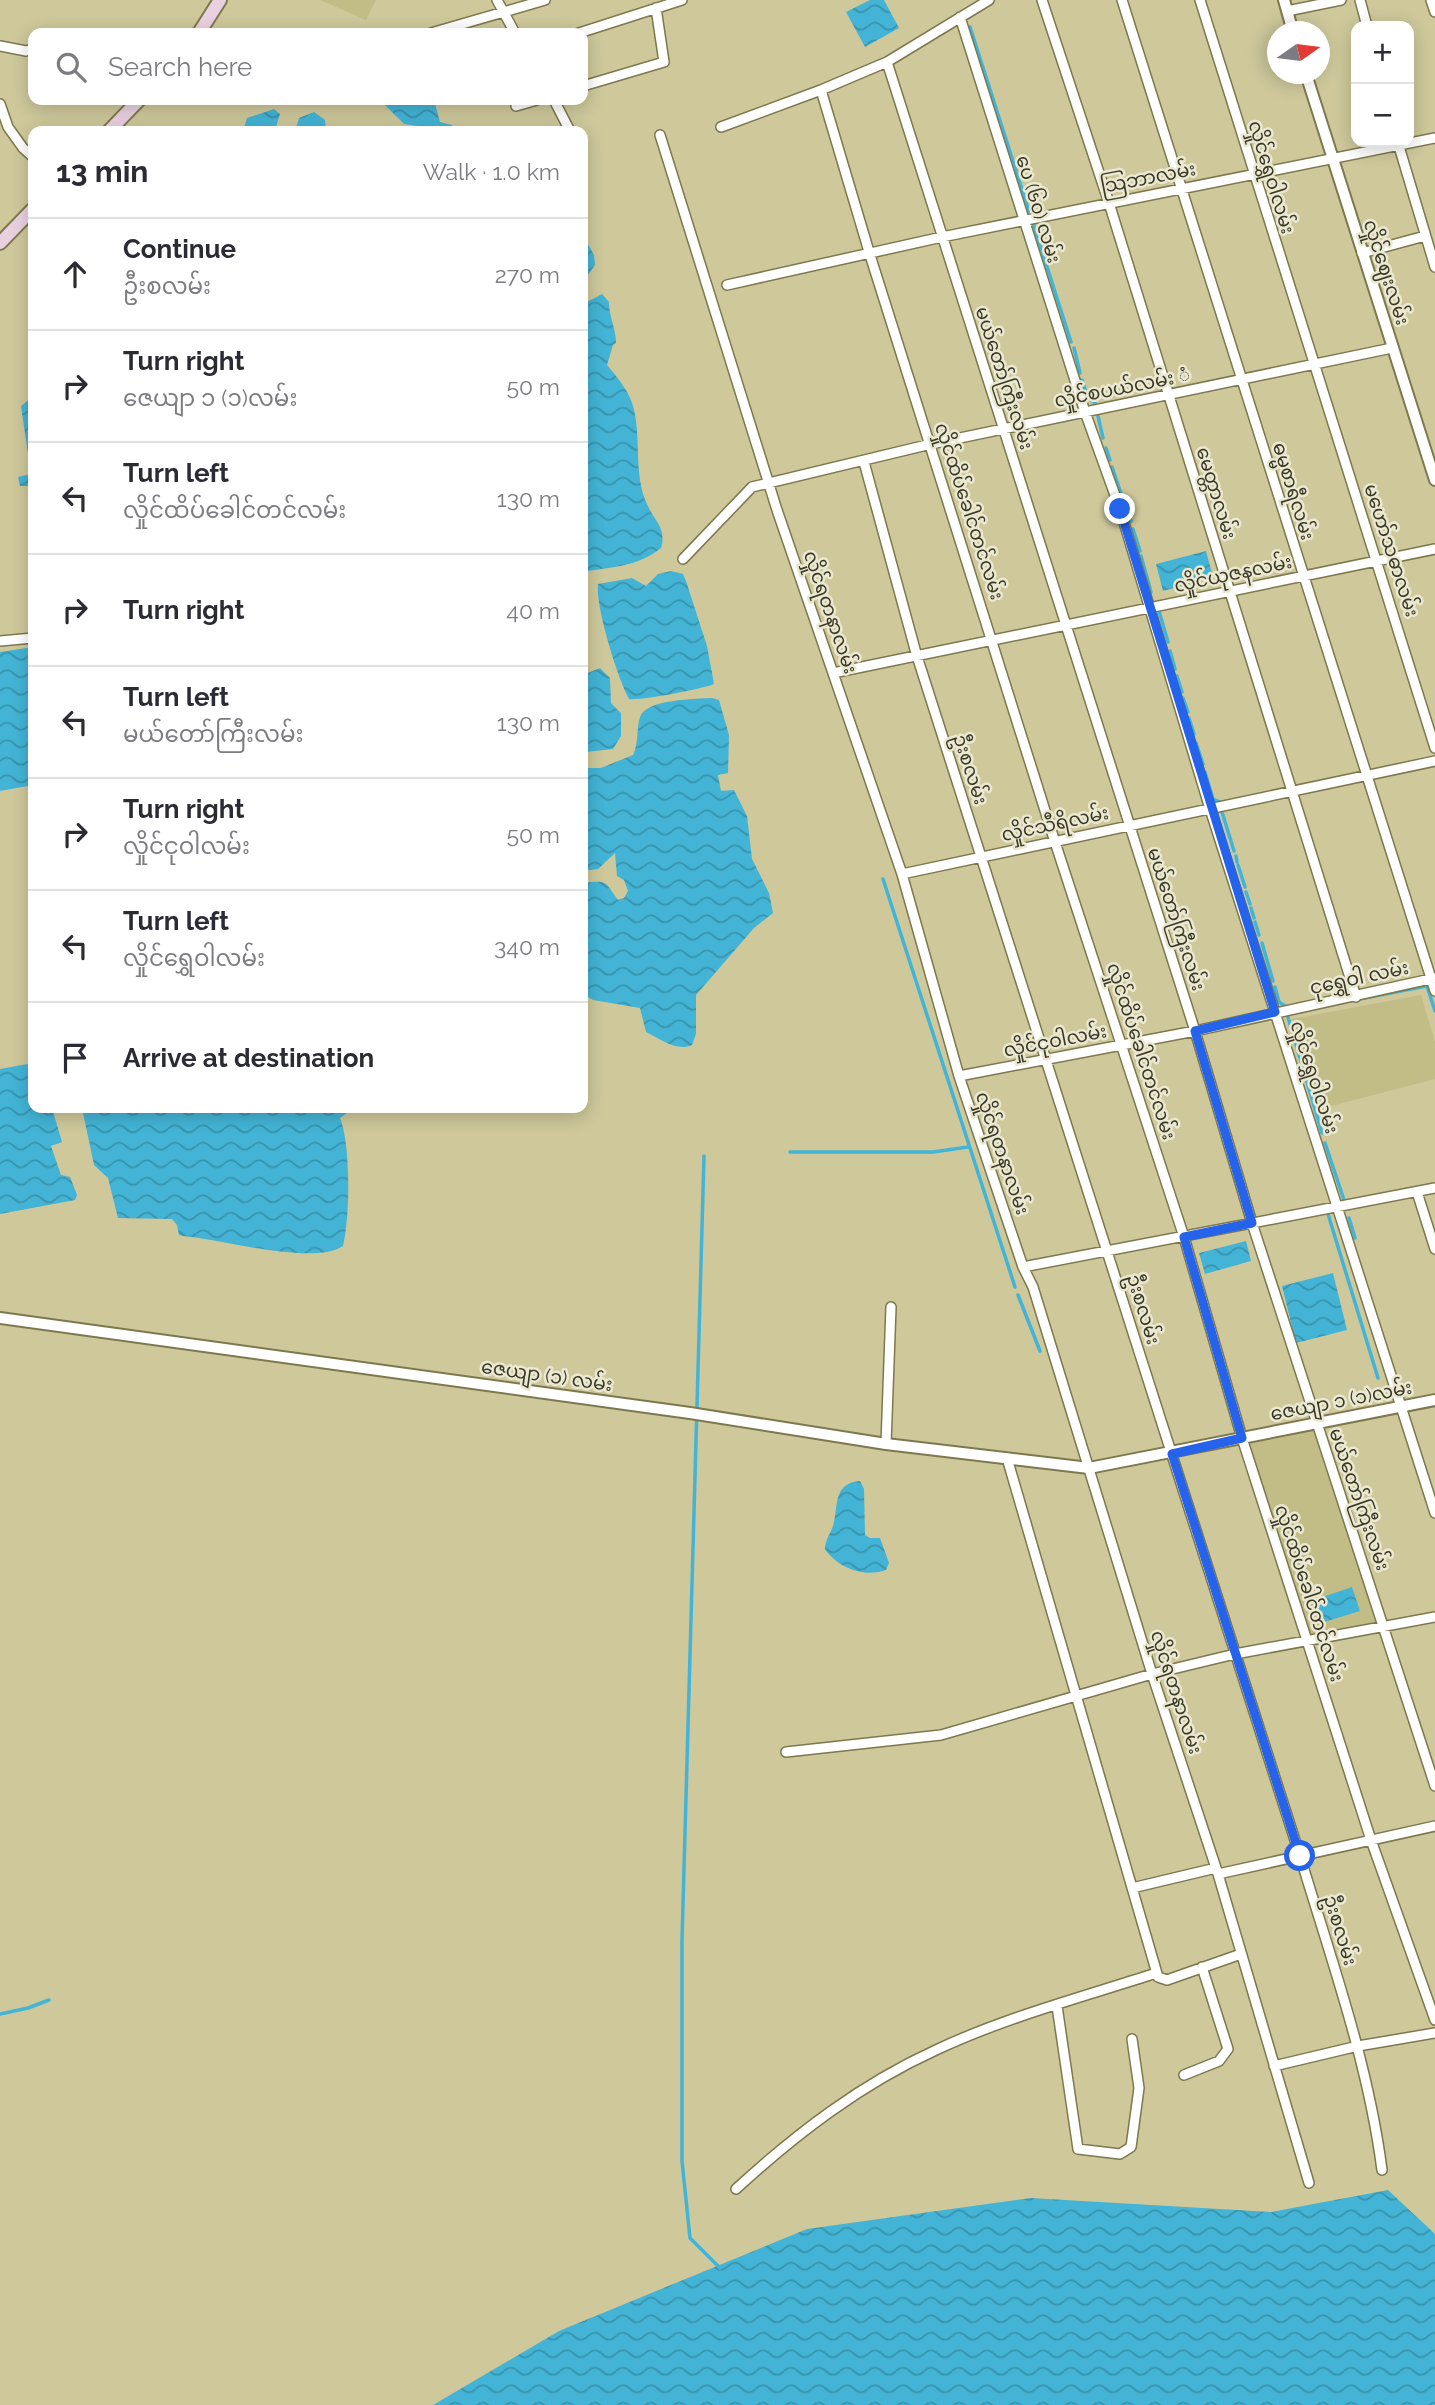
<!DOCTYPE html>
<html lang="en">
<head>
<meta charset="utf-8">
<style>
  :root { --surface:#fff; --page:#f7f7f7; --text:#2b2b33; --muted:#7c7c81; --line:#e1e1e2 }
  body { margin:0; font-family:Raleway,"Noto Sans Myanmar",sans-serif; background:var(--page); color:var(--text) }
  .controls { position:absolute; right:21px; top:21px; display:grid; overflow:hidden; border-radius:14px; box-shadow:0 4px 18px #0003 }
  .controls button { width:63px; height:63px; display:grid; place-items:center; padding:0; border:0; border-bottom:2px solid var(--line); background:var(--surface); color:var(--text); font:35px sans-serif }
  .compass { position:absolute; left:1267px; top:21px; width:63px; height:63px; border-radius:50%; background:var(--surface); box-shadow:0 4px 18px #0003; rotate:76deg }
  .stop { position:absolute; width:21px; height:21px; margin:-16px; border:5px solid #2563eb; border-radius:50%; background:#fff }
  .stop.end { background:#2563eb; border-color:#fff; box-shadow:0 2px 7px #0008 }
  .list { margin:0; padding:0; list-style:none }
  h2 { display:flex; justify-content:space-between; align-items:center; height:91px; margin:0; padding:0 28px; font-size:30px }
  h2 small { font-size:23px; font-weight:400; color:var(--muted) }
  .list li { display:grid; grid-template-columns:46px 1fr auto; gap:21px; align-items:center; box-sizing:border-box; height:112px; padding:0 28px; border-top:2px solid var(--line) }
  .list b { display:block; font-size:26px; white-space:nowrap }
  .list p { margin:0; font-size:23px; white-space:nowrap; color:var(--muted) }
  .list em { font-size:23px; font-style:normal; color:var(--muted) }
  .icon { flex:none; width:38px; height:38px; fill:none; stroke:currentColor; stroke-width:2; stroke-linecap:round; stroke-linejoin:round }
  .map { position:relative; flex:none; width:1435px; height:2405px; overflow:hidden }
  .search { position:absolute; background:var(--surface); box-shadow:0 4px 18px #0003; left:28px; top:28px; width:560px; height:77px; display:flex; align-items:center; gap:18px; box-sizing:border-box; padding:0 24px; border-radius:14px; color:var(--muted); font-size:26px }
  .panel { position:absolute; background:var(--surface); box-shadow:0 4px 18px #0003; left:28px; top:126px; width:560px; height:987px; border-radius:14px }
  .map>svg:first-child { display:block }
</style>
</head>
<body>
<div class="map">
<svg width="1435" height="2405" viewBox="0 0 1435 2405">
  <defs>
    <pattern id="water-waves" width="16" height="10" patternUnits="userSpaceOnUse" patternTransform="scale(1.75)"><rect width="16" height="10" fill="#43b4d6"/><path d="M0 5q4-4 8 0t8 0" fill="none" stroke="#3993ad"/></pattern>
  </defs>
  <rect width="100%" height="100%" fill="#cec89b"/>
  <path fill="#c2bc87" d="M320,0H376L366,20Z
    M1421,995L1435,1042V1079L1320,1109L1292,1019Z
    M1315,1430L1380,1621L1309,1638L1250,1443Z"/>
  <path fill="url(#water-waves)" d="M870,0H884L899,28L865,47L846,12Z
    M380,100H434L440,122L452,125L459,131H420L418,126L404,124Z
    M274,109L280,114L275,130L296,128L299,118L314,112L325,120L326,131H243L247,118Z
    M583,235L594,255L595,265L583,282Z
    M602,294L609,302C609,317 616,328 616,343L613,345L607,365C617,377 629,391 633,406C642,438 633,474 647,504C654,521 667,528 661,548C638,567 610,567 583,572V304Z
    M33,396V486H20L18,477L31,474L21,406Z
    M1206,551L1213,577L1163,591L1156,564Z
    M671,571L683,574L686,581L707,646L714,684C703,689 640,701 629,699C618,679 595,606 598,584L632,578L646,586L658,574Z
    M33,647V785L0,791V652Z
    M600,668L610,678L611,703L621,713V736L613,749L586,752H583V675Z
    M712,698L719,700L729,735L728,773L718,775L721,791L734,790L747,816L752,859L769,893L773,913L754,928L696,995V1034L692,1045C676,1052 661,1039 646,1032L640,1008L593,1000L583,994V958L588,943L583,917V883C609,880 604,881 618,900L624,898L628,891L624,880L617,876L615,853L598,869L583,871V768H601L633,755C639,742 636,730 640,717C646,699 696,699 712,698Z
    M33,1063V1108H52L62,1142L51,1146L61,1175L70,1177L77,1195L75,1200L0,1214V1069Z
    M82,1108H347V1113L340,1118C351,1145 350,1218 343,1246C312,1266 221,1239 183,1236L179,1235L177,1225L172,1219L118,1218L108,1178L94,1165Z
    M1246,1241L1251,1261L1205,1274L1199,1253Z
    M1333,1273L1347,1330L1296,1343L1282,1286Z
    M860,1481L864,1489L865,1535L870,1538H880L889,1563L886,1570C864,1578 838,1568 825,1549C825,1539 832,1532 834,1522C838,1504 834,1483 860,1481Z
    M1352,1587L1360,1611L1321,1623L1314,1600Z
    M1388,2190L1435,2234V2405H433L559,2331L807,2229L1031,2198L1271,2212Z"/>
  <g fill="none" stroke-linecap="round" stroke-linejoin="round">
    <path stroke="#43b4d6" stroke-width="3.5" d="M970,27L1029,211
      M1033,223L1071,342
      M1074,348L1080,373
      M1082,380L1088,398L1095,403
      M1098,416L1103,438
      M1106,448L1110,460
      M1112,467L1123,499
      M1126,507L1131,521
      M1133,529L1140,551
      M1141,556L1151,592
      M1159,611L1168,642
      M1170,651L1175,669
      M1177,676L1182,692
      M1183,698L1188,712
      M1189,718L1194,734
      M1196,743L1203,764
      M1205,772L1213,799L1220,802
      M1222,812L1234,851
      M1236,856L1237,862
      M1238,865L1245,887
      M883,879L1015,1287
      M1246,892L1250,904
      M1251,908L1254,918
      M1255,922L1259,935
      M1262,943L1273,981
      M1275,987L1279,1002L1285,1006
      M1359,999L1427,986L1435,1011
      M1290,1013L1287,1014L1322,1133
      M1325,1143L1345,1203
      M790,1152H933L968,1147
      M704,1156L682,1940V2161L690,2238L720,2268
      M1328,1214L1378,1378
      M1349,1218L1355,1238
      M1018,1295L1040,1351
      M0,2014L28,2008L49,2000"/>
    <defs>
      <path id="minor" d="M497,0L515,33
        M1042,0L1109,203L1356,997
        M1122,0L1435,991
        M1200,0L1435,748
        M1360,0L1367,26
        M1431,0L1435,12
        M1287,11L1341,0
        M960,17L1085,412L1120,509L1210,809L1435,1513
        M431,33L545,0
        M579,33L682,0
        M0,46L26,51L33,49
        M887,62L1195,1031L1252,1223L1435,1786
        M583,86L664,62L656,8
        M821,90L870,255L1054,839L1184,1237L1242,1438L1371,1840L1435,2020
        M554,100L570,131
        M0,104L8,127L23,148L33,157
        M516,106L537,100
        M721,127L821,90L887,62L989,0
        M660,135L777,510L902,874L959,1076L1023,1267L1033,1287L1152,1674L1218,1874L1309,2183
        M1398,143L1435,267
        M1362,253L1425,236
        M727,285L942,237L1435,138
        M864,462L916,653L1300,1856C1331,1959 1368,2062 1382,2170
        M683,559L752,487L931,444L1392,348
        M0,641L33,638
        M833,673L1435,549
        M902,874L1435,761
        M959,1076L1195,1031L1435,978
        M1417,1192L1435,1249
        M1023,1267L1435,1188
        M886,1444L891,1307
        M1007,1458L1158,1977L1167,1980L1241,1954
        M786,1752L941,1735L1152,1674L1235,1654L1435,1617
        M1218,1874L1435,1826
        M1132,1888L1216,1868
        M1057,2006L1078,2149L1120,2154L1131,2147L1139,2088L1132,2039
        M1274,2066L1358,2046L1435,2033
        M1184,2075L1219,2061L1228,2049L1202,1967
        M736,2189C796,2134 861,2084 936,2050C1006,2017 1083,1997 1156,1973"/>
      <path id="tertiary" d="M1284,0L1293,32
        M1306,74L1435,480
        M0,1318L690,1413L886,1444L1089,1468L1435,1400"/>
      <path id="secondary" d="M199,33L220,0
        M109,131L139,100
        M0,243L33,209"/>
    </defs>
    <use href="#minor" stroke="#7d784d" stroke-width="12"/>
    <use href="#tertiary" stroke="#7d784d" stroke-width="14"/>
    <use href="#secondary" stroke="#7d784d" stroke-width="16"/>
    <use href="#minor" stroke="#fff" stroke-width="9"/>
    <use href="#tertiary" stroke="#fff" stroke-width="10"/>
    <use href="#secondary" stroke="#ead1e1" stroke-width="12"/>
  </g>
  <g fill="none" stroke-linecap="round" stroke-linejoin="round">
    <path stroke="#2563eb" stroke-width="9" d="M1120,509L1275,1012L1195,1031L1252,1223L1184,1237L1242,1438L1172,1454L1300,1856"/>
  </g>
  <g text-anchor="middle" stroke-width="5" stroke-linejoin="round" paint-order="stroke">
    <g font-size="19" fill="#3a3826" stroke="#ebe8d1">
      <text transform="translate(1148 177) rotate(-11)" y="7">သြဘာလမ်း</text>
      <text transform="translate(1272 177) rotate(73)" y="7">လှိုင်ရွှေဝါလမ်း</text>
      <text transform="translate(1039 209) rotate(73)" y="7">ပေ (၆၀) လမ်း</text>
      <text transform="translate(1387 272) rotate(72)" y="7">လှိုင်ဈေးလမ်း</text>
      <text transform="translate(1005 378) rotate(72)" y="7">မယ်တော်ကြီးလမ်း</text>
      <text transform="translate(1122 387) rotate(-11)" y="7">လှိုင်စပယ်လမ်း ံ</text>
      <text transform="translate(1294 491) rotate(73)" y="7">ဓမ္မစာရီလမ်း</text>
      <text transform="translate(1217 493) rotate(73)" y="7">မေတ္တာလမ်း</text>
      <text transform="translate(970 511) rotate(72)" y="7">လှိုင်ထိပ်ခေါင်တင်လမ်း</text>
      <text transform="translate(1392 550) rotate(72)" y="7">မဟော်သဓာလမ်း</text>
      <text transform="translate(1233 573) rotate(-12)" y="7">လှိုင်ယုဇနလမ်း</text>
      <text transform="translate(831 612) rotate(71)" y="7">လှိုင်ရတနာလမ်း</text>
      <text transform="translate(971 769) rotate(72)" y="7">ဦးစလမ်း</text>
      <text transform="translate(1055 823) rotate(-12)" y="7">လှိုင်သီရိလမ်း</text>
      <text transform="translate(1177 919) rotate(72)" y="7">မယ်တော်ကြီးလမ်း</text>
      <text transform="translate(1359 977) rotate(-12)" y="7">ငုရွှေဝါ လမ်း</text>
      <text transform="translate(1055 1040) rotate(-11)" y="7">လှိုင်ငုဝါလမ်း</text>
      <text transform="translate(1142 1051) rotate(72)" y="7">လှိုင်ထိပ်ခေါင်တင်လမ်း</text>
      <text transform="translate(1315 1077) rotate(72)" y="7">လှိုင်ရွှေဝါလမ်း</text>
      <text transform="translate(1003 1153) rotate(71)" y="7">လှိုင်ရတနာလမ်း</text>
      <text transform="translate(1144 1309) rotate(73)" y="7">ဦးစလမ်း</text>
      <text transform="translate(547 1375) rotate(8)" y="7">ဇေယျာ (၁) လမ်း</text>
      <text transform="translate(1341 1400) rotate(-11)" y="7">ဇေယျာ ၁ (၁)လမ်း</text>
      <text transform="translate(1360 1499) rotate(71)" y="7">မယ်တော်ကြီးလမ်း</text>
      <text transform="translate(1310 1593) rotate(72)" y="7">လှိုင်ထိပ်ခေါင်တင်လမ်း</text>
      <text transform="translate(1177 1692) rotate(72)" y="7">လှိုင်ရတနာလမ်း</text>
      <text transform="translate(1341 1930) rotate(73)" y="7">ဦးစလမ်း</text>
    </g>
  </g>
</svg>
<div class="controls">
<button>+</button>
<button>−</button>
</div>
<svg class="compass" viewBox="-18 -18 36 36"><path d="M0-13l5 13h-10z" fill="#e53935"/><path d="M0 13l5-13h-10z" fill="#7c7c81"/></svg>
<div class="stop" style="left:1300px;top:1856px"></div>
<div class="stop end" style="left:1120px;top:509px"></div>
<div class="search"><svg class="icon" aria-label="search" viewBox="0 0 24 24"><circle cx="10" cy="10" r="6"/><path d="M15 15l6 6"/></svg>Search here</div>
<section class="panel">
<h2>13 min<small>Walk · 1.0 km</small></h2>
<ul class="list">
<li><svg class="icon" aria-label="ahead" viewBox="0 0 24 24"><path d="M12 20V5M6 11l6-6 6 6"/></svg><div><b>Continue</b><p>ဦးစလမ်း</p></div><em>270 m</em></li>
<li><svg class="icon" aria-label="right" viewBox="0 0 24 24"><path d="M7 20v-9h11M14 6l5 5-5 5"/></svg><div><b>Turn right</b><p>ဇေယျာ ၁ (၁)လမ်း</p></div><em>50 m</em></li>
<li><svg class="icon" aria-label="left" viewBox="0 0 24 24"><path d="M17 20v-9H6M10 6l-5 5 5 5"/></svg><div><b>Turn left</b><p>လှိုင်ထိပ်ခေါင်တင်လမ်း</p></div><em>130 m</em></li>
<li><svg class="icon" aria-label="right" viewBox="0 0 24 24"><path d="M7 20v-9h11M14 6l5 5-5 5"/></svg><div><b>Turn right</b></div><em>40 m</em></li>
<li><svg class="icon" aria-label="left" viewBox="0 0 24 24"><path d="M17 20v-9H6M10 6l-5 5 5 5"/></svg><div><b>Turn left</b><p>မယ်တော်ကြီးလမ်း</p></div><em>130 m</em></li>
<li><svg class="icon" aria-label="right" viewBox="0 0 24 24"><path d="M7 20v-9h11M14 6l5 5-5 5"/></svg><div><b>Turn right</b><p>လှိုင်ငုဝါလမ်း</p></div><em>50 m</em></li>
<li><svg class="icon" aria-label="left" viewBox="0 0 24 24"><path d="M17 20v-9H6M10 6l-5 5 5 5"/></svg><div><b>Turn left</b><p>လှိုင်ရွှေဝါလမ်း</p></div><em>340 m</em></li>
<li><svg class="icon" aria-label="arrive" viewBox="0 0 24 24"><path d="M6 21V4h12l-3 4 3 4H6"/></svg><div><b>Arrive at destination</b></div></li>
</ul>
</section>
</div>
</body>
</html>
